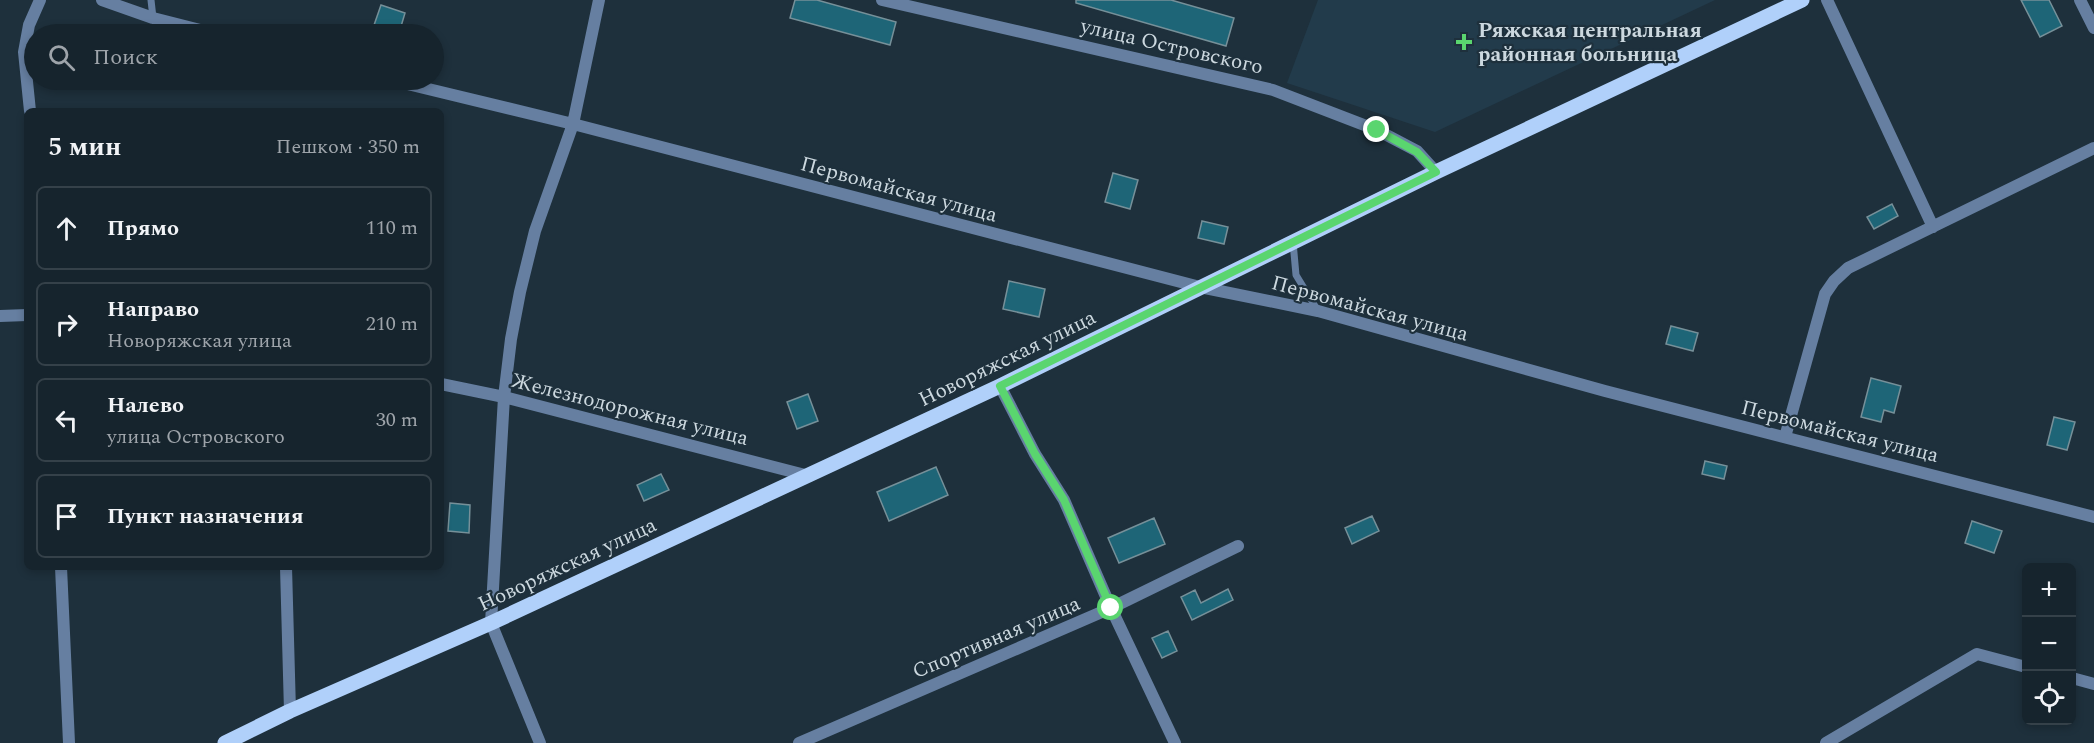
<!DOCTYPE html>
<html lang="ru">
<head>
<meta charset="utf-8">
<style>
  :root { --surface:#16242d; --page:#1f2c35; --text:#f1f3f6; --muted:#9ea4aa; --line:#354149 }
  body { margin:0; font-family:Spectral,serif; background:var(--page); color:var(--text) }
  .controls { position:absolute; right:18px; bottom:18px; display:grid; overflow:hidden; border-radius:9px; box-shadow:0 3px 9px #0003 }
  .controls button { width:54px; height:54px; display:grid; place-items:center; padding:0; border:0; border-bottom:2px solid var(--line); background:var(--surface); color:var(--text); font:30px sans-serif }
  .stop { position:absolute; width:18px; height:18px; margin:-14px; border:4px solid #5ad56f; border-radius:50%; background:#fff }
  .stop.end { background:#5ad56f; border-color:#fff; box-shadow:0 2px 6px #0008 }
  .list { margin:0; padding:0; list-style:none }
  h2 { display:flex; justify-content:space-between; align-items:center; height:78px; margin:0; padding:0 24px; font-size:26px }
  h2 small { font-size:20px; font-weight:400; color:var(--muted) }
  .list li { display:grid; grid-template-columns:39px 1fr auto; gap:18px; align-items:center; box-sizing:border-box; height:84px; margin:0 12px 12px; padding:0 12px; border:2px solid var(--line); border-radius:9px }
  .list b { display:block; font-size:22px; white-space:nowrap }
  .list p { margin:0; font-size:20px; white-space:nowrap; color:var(--muted) }
  .list em { font-size:20px; font-style:normal; color:var(--muted) }
  .icon { flex:none; width:33px; height:33px; fill:none; stroke:currentColor; stroke-width:2; stroke-linecap:round; stroke-linejoin:round }
  .map { position:relative; flex:none; width:2094px; height:743px; overflow:hidden }
  .search { position:absolute; background:var(--surface); box-shadow:0 3px 9px #0003; left:24px; top:24px; width:420px; height:66px; display:flex; align-items:center; gap:15px; box-sizing:border-box; padding:0 21px; border-radius:33px; color:var(--muted); font-size:22px }
  .panel { position:absolute; background:var(--surface); box-shadow:0 3px 9px #0003; left:24px; top:108px; width:420px; height:462px; border-radius:9px }
  .map>svg:first-child { display:block }
</style>
</head>
<body>
<div class="map">
<svg width="2094" height="743" viewBox="0 0 2094 743">
  <rect width="100%" height="100%" fill="#1e303c"/>
  <path fill="#223b4b" d="M1318,0H1715L1435,132L1287,83Z"/>
  <path fill="#1e6577" stroke="#769099" stroke-width="1.5" d="M795,0H817L896,22L890,45L790,18Z
    M1076,0H1171L1234,18L1226,46L1076,3Z
    M2021,0H2049L2062,26L2040,37Z
    M381,5L405,13L399,33L388,30L387,34L372,31Z
    M1113,173L1138,180L1130,209L1105,202Z
    M1892,204L1898,216L1874,229L1867,217Z
    M1202,221L1228,227L1224,244L1198,238Z
    M1009,281L1045,289L1039,317L1003,309Z
    M1671,326L1698,333L1693,351L1666,344Z
    M1871,378L1901,386L1894,413L1884,410L1881,422L1861,417Z
    M808,394L818,421L797,429L787,402Z
    M2054,417L2075,422L2067,450L2047,445Z
    M1705,461L1727,466L1724,479L1702,474Z
    M936,467L948,495L889,521L877,492Z
    M661,474L669,490L644,501L637,485Z
    M450,503L470,505L469,533L448,531Z
    M1372,516L1379,531L1352,544L1345,528Z
    M1154,518L1165,544L1119,563L1108,538Z
    M1972,521L2002,531L1994,553L1965,543Z
    M1228,589L1233,600L1192,620L1181,597L1195,590L1201,603Z
    M1168,631L1177,651L1162,658L1152,638Z"/>
  <g fill="none" stroke-linecap="round" stroke-linejoin="round">
    <path stroke="#667fa1" stroke-width="7" d="M151,0L153,18
      M1293,242L1296,275L1318,311"/>
    <path stroke="#667fa1" stroke-width="12" d="M102,0L153,18L216,34
      M882,0L1273,90L1377,130L1417,151L1436,172
      M1827,0L1933,227
      M2080,0L2094,28
      M391,80L573,124L1200,287L1318,311L1605,391L2094,517
      M30,111L24,52L29,25L40,0
      M0,316L27,315
      M441,384L504,397L809,476
      M1000,386L1035,454L1064,500L1111,608L1175,743
      M1785,437L1825,294L1834,281L1848,268L2094,148
      M61,567L69,743
      M286,567L290,711
      M2072,678L2094,684
      M540,743L491,623L504,397L511,339L520,292L535,231L573,124L599,0
      M799,743L1111,608L1238,546
      M1826,743L1977,654L2026,667"/>
    <path stroke="#b0d0fa" stroke-width="15" d="M225,743L290,711L491,623L1000,386L1436,172L1802,0"/>
  </g>
  <g fill="none" stroke-linecap="round" stroke-linejoin="round">
    <path stroke="#5ad56f" stroke-width="8" d="M1111,608L1064,500L1035,454L1000,386L1436,172L1417,152L1377,130"/>
  </g>
  <path fill="#5ad56f" stroke="#1e303c" stroke-width="2" d="M1461 33h6v6h6v6h-6v6h-6v-6h-6v-6h6z"/>
  <g text-anchor="middle" stroke-width="4.5" stroke-linejoin="round" paint-order="stroke">
    <g font-size="21" font-weight="bold" fill="#ccd8df" stroke="#1e303c" text-anchor="start">
      <text x="1478" y="37">Ряжская центральная<tspan x="1478" dy="24">районная больница</tspan></text>
    </g>
    <g font-size="21" fill="#ccd8df" stroke="#1e303c">
      <text transform="translate(1172 46) rotate(13)" y="7">улица Островского</text>
      <text transform="translate(899 189) rotate(15)" y="7">Первомайская улица</text>
      <text transform="translate(1370 308) rotate(15)" y="7">Первомайская улица</text>
      <text transform="translate(1007 358) rotate(-26)" y="7">Новоряжская улица</text>
      <text transform="translate(630 409) rotate(14)" y="7">Железнодорожная улица</text>
      <text transform="translate(1840 431) rotate(14)" y="7">Первомайская улица</text>
      <text transform="translate(567 564) rotate(-25)" y="7">Новоряжская улица</text>
      <text transform="translate(996 637) rotate(-23)" y="7">Спортивная улица</text>
    </g>
  </g>
</svg>
<div class="controls">
<button>+</button>
<button>−</button>
<button><svg class="icon" aria-label="locate" viewBox="0 0 24 24"><circle cx="12" cy="12" r="6"/><path d="M12 2v4M12 18v4M2 12h4M18 12h4"/></svg></button>
</div>
<div class="stop" style="left:1111px;top:608px"></div>
<div class="stop end" style="left:1377px;top:130px"></div>
<div class="search"><svg class="icon" aria-label="search" viewBox="0 0 24 24"><circle cx="10" cy="10" r="6"/><path d="M15 15l6 6"/></svg>Поиск</div>
<section class="panel">
<h2>5 мин<small>Пешком · 350 m</small></h2>
<ul class="list">
<li><svg class="icon" aria-label="ahead" viewBox="0 0 24 24"><path d="M12 20V5M6 11l6-6 6 6"/></svg><div><b>Прямо</b></div><em>110 m</em></li>
<li><svg class="icon" aria-label="right" viewBox="0 0 24 24"><path d="M7 20v-9h11M14 6l5 5-5 5"/></svg><div><b>Направо</b><p>Новоряжская улица</p></div><em>210 m</em></li>
<li><svg class="icon" aria-label="left" viewBox="0 0 24 24"><path d="M17 20v-9H6M10 6l-5 5 5 5"/></svg><div><b>Налево</b><p>улица Островского</p></div><em>30 m</em></li>
<li><svg class="icon" aria-label="arrive" viewBox="0 0 24 24"><path d="M6 21V4h12l-3 4 3 4H6"/></svg><div><b>Пункт назначения</b></div></li>
</ul>
</section>
</div>
</body>
</html>
